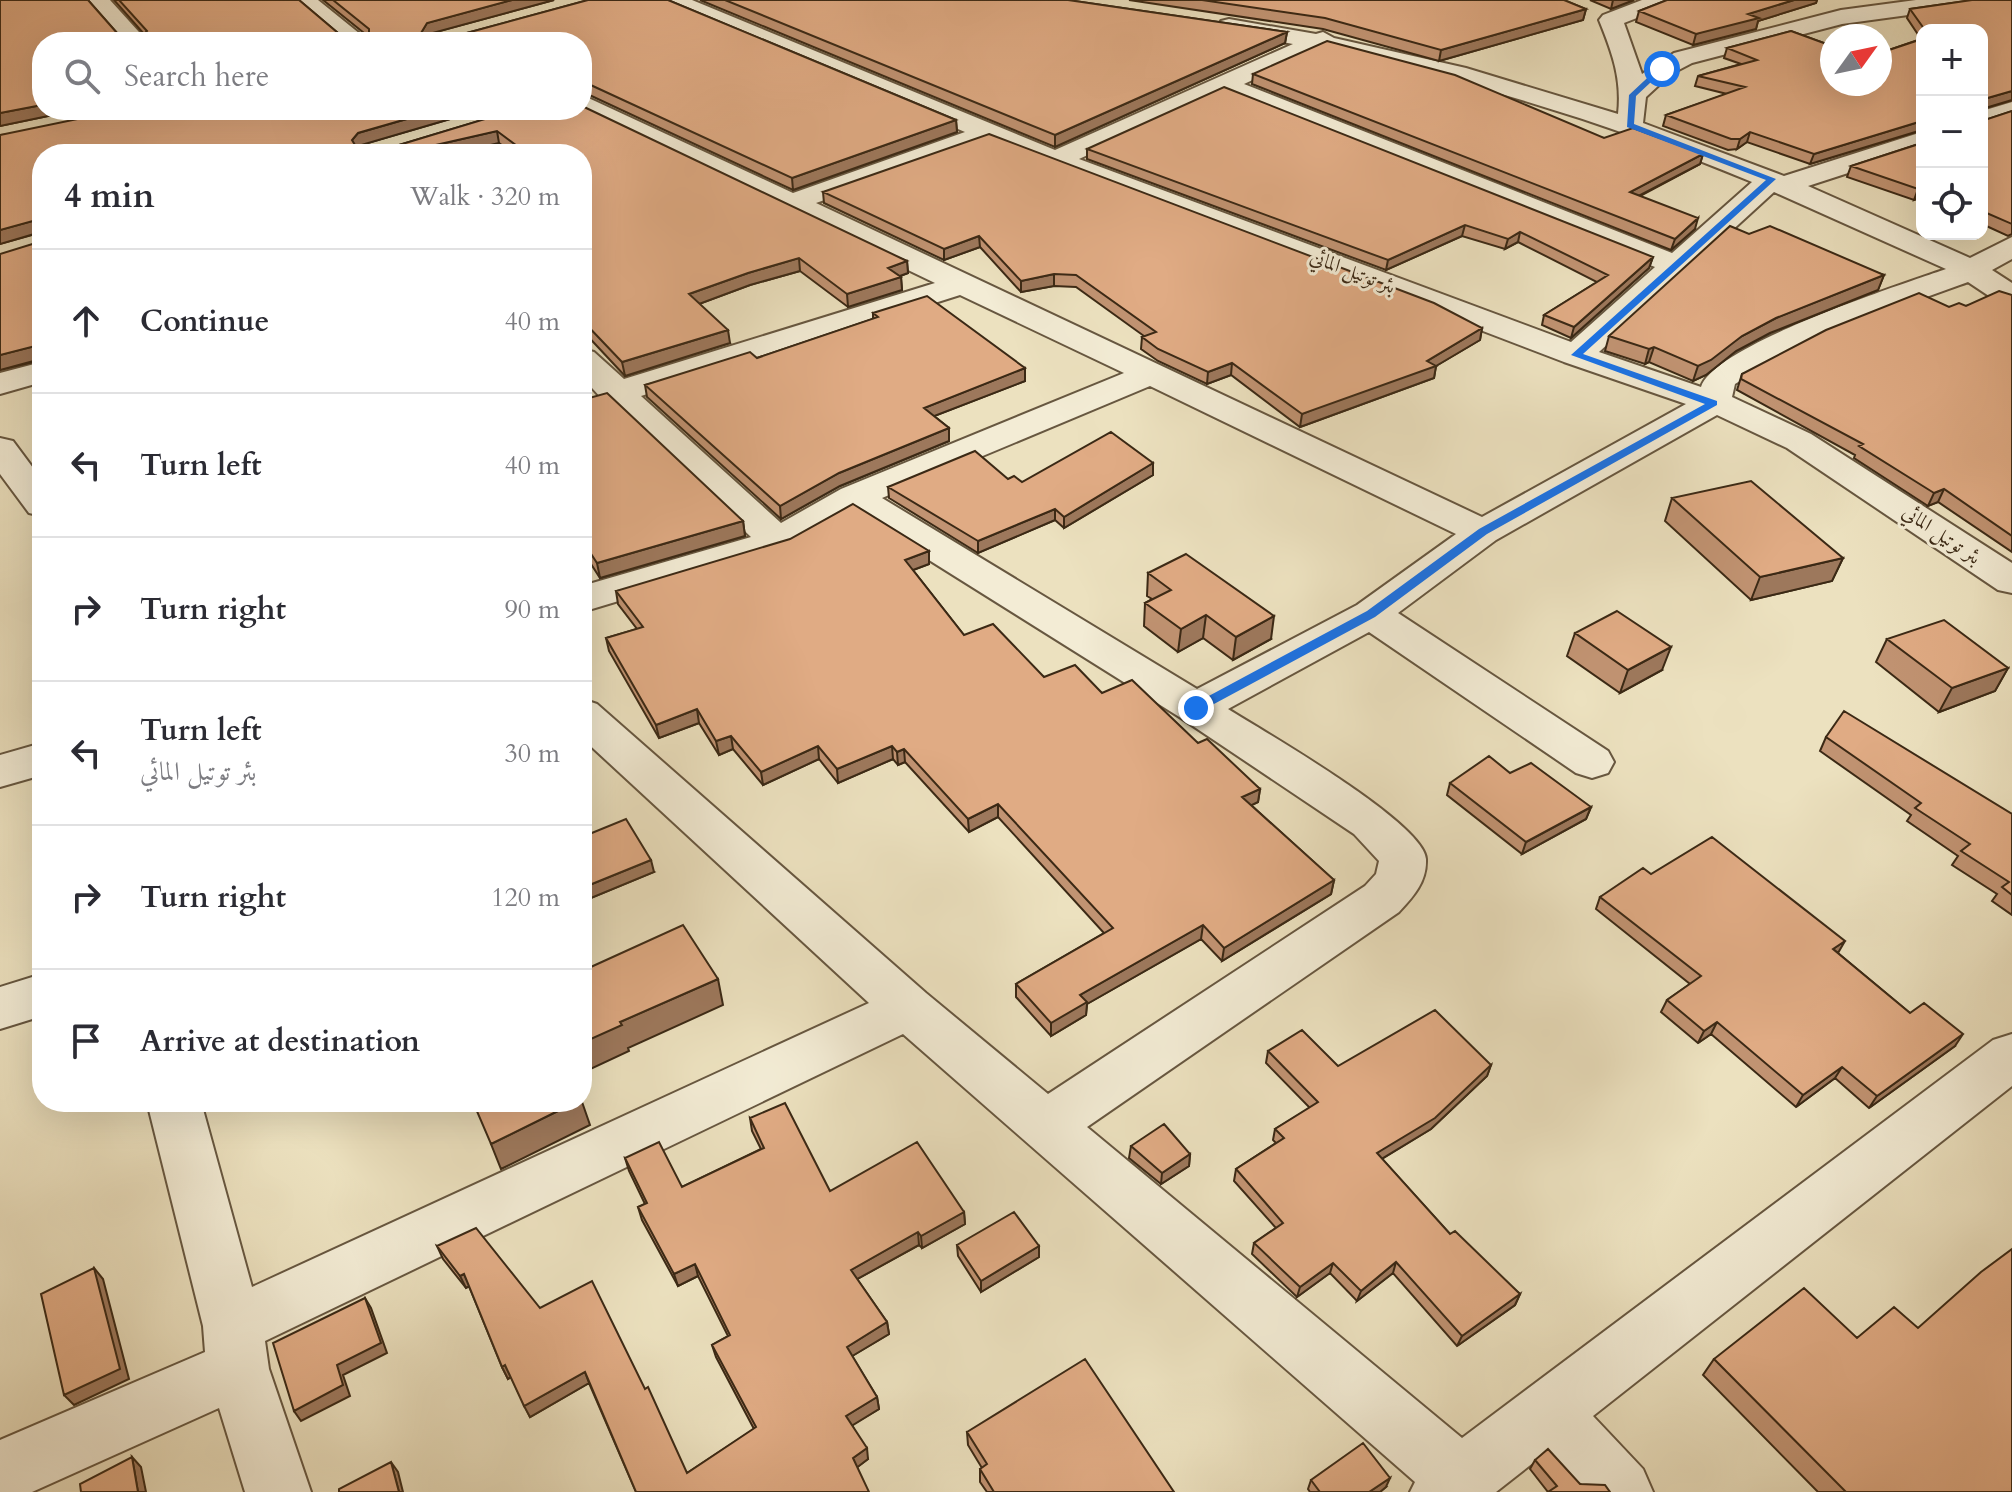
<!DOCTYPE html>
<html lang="en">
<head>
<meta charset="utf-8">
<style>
  :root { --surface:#fff; --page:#f7f7f7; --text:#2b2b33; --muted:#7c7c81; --line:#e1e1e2 }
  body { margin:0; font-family:Cardo,Amiri,serif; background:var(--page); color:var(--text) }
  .controls { position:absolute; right:24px; top:24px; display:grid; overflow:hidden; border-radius:16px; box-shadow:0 8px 32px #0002 }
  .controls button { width:72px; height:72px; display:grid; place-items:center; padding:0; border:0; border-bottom:2px solid var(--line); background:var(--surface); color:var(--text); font:40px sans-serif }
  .compass { position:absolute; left:1820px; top:24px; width:72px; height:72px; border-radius:50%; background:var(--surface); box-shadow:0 8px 32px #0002; rotate:57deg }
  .stop { position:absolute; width:24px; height:24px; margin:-18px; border:6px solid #1a73e8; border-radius:50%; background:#fff }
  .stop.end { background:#1a73e8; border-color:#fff; box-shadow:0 2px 8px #0008 }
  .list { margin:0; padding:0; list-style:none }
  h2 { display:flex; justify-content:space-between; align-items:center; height:104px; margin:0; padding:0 32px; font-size:34px }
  h2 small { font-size:26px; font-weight:400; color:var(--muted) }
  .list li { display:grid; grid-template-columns:52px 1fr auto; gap:24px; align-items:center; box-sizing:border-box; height:144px; padding:0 32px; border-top:2px solid var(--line) }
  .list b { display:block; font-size:30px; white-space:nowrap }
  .list p { margin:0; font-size:26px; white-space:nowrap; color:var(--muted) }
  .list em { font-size:26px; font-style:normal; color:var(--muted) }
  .icon { flex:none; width:44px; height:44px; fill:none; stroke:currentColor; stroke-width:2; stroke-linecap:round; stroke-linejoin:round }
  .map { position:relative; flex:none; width:2012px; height:1492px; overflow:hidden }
  .search { position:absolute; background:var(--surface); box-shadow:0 8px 32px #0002; left:32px; top:32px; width:560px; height:88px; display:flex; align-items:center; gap:20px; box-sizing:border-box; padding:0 28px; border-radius:32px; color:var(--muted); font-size:30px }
  .panel { position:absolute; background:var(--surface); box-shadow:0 8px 32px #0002; left:32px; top:144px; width:560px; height:968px; border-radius:32px }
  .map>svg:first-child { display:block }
</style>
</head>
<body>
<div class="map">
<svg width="2012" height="1492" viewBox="0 0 2012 1492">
  <rect width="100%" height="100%" fill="#ece1bf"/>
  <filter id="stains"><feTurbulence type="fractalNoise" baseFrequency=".0025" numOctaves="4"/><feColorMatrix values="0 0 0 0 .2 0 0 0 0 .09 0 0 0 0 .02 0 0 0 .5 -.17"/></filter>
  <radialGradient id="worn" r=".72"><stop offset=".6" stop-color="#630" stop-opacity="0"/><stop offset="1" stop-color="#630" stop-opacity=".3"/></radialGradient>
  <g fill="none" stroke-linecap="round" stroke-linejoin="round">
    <defs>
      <path id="street" d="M87,0H110L148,42H123Z
        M293,0H318L370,42H343Z
        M661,0H692L1055,150L1293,44L1221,31L1217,26L1221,21L1229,19L1316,34L1323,32L1334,38L1466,68L1618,114C1622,79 1612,52 1599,20L1603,15L1642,0H1673L1670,5L1624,23L1642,74L1674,53L1841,10L1916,0H1978L1975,5L1967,7L1842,24L1692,63L1671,74L1646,97L1643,123L1784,176L1922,132V149L1808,186L1970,258L2012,237V259L1992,270L2012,283V306L2001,304L1968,282C1888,311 1808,338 1735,384L1732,397L1811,434L2012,563V593L1998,590L1787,448L1717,415L1496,540L1398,613L1608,751L1614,762L1608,773L1592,778L1576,773L1369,632L1228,709C1263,731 1424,823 1426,859C1427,882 1413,897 1399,912L1087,1127L1462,1438L1993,1040L2012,1034V1086L1593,1416L1643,1469L1653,1492H1576L1543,1455L1496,1492H1410L1415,1482L903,1034L265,1341L269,1369L311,1492H245L219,1408L32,1492H0V1440L205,1352L203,1326L147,1102H201L252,1287L869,1003L582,738V699L597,704L926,993L1048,1094L1365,886L1376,874L1379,861L1354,834L1181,718L854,513L791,549L582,612V586L751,537L608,401L603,400L582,377V349L594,352L624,379L935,283L576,110H582V95L793,193L965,132L664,5ZM1320,49C1468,80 1613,124 1752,182L1672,253L1244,84ZM1223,93L1655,267L1571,342L1079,159ZM989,142L1564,362L1686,404L1482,517L816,203ZM1774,192L1946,269C1900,285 1714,345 1701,387L1599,352ZM960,295L1124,373L841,489L781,523L641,396ZM1150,386L1456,534L1357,605L1197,689L882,498Z
        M2012,102V119L1982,128V111Z
        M42,362V382L0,394V373Z
        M0,438L13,441L42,480V516L29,513L0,474Z
        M42,743V775L0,787V755Z
        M42,974V1016L0,1029V987Z"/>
    </defs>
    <use href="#street" stroke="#675740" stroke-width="4"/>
    <use href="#street" fill="#f3ecd5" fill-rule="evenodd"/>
  </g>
  <path fill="#c19372" stroke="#3b2915" stroke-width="2" d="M0,0H88L117,33L144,34L114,0H299L338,33H364L323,0H554L432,33L463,34L588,0H668L956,120L957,132L793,190L583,92L582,93V42H42V110H77L0,126Z
    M700,0H1068L1287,32L1285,43L1055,147Z
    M1129,0H1564L1586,9L1583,20L1439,61L1323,29Z
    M1590,0H1634L1611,9Z
    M1667,0H1817L1816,3L1758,21L1756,29L1693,45L1636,22L1639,11Z
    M1973,0H2012V100L1984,108L1985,120L2012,111V234L2008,236L1982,224V30H1922V130L1810,164L1747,142L1737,149L1728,150L1663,126L1666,115L1727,94L1695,86L1698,76L1741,64L1724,58L1727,48L1791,31L1832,46V84H1880V53L1921,39L1907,18L1910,9Z
    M1253,74L1604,138L1703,154L1700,164L1640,196L1695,229L1671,250L1252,84Z
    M481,110L361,145H399L515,110L907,261L908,273L900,276L901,277L902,290L848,307L800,271L750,285L699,304L730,343L625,376L582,330V154H514L499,143L452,154H42V360L0,370L39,242V233L0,244V135Z
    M1922,143V197L1914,200L1847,177L1851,166Z
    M1087,149L1653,257L1649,268L1571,338L1542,325L1544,315L1597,282L1518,242L1505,249L1462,236L1386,270L1087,159Z
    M823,192L1482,328L1480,340L1436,366L1434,378L1300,427L1231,375L1207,384L1158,361L1141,349L1142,337L1144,336L1076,287L1054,286L1021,292L980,247L944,260L824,203Z
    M1749,234L1884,275L1878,290L1770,333L1736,351L1706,375L1693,381L1649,362L1645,364L1605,351L1609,336Z
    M2012,295V552L1938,502L1928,506L1854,458L1855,455L1737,390L1742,374L1949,307L1966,306Z
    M873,313L1025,368V381L934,416L949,428V441L840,486L781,519L647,397L645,385L757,358L873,319Z
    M582,400L743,521L745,536L600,578L582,550Z
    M1153,463V475L1064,528L1055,520L978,553L889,498L888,487L1008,479L1022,482Z
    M1672,498L1843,558L1832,581L1751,600L1665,521Z
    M929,551V564L913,570L964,635L1044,677L1102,693L1198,743L1260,789L1258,802L1251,805L1334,880L1331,894L1222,961L1201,939L1087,1004L1086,1015L1051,1036L1016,997V984L1104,933L998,817L969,832L905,762L898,765L893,759L838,783L819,759L763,785L733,749L719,755L699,723L659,738L609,651L606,638L637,629L618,604L616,591Z
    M1148,573L1271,639L1233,660L1203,638L1178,652L1144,626L1145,603L1152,599L1147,596Z
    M1575,633L1662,670L1620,693L1567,656Z
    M1887,639L2008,668L1995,691L1939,712L1876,662Z
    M1826,737L2012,814V915L1992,901L1997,894L1952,865L1958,856L1907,821L1911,815L1820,751Z
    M1450,783L1591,807L1586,819L1522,854L1447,795Z
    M582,837L654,872L591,898L582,882Z
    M1651,874L1838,953L1910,1013L1955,1046L1869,1108L1835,1078L1796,1107L1711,1034L1698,1043L1661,1012L1667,1000L1690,984L1596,909L1600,897Z
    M1268,1051L1338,1066L1491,1065L1487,1076L1431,1129L1382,1159L1450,1234L1520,1294L1515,1305L1457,1346L1393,1273L1357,1301L1330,1273L1297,1297L1252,1254L1254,1243L1276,1228L1234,1181L1236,1169L1276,1143L1273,1140L1275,1129L1310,1108L1266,1063Z
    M750,1118L830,1191L964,1212L965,1224L922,1248L919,1245L857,1279L887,1322L889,1334L852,1356L877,1397L879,1409L852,1425L868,1459L857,1467L636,1492L589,1383L530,1417L511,1377L508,1379L502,1367L469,1286L466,1288L443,1259L437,1246L540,1308L687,1473L754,1429L716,1357L712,1345L728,1336L698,1276L678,1286L642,1220L638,1207L645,1204L629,1171L625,1158L682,1187L761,1149L752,1131Z
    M1131,1146L1190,1154L1189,1166L1161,1184L1129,1158Z
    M957,1245L1039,1246V1257L981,1292L958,1256Z
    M1918,1328L2012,1492H1818L1703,1375L1714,1359Z
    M967,1432L1174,1492H987L980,1482V1469L982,1468L968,1445Z
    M1535,1460L1580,1484L1548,1492L1530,1469Z
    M1311,1480L1386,1487L1380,1492H1310L1308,1489Z"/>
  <path fill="#9d785c" stroke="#3b2915" stroke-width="2" d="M512,0H554L429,34L421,33L427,23Z
    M1613,0H1634L1611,9Z
    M1794,0H1817L1816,3L1758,21L1756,29L1693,45L1696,34L1748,14Z
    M1586,9L1583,20L1439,61L1441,50Z
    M1287,32L1285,43L1055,147V135Z
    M2012,91V100L1982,109L1984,99Z
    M42,105V110H77L0,126V113Z
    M438,110H481L361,145L356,152L352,140L358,133Z
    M956,120L957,132L793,190L792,178Z
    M1922,121V130L1810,164L1814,154Z
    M497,131L499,143L452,154H415L414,150Z
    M1750,132L1747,142L1737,149L1740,139Z
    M1703,154L1700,164L1627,202L1630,192Z
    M1922,188V197L1914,200L1918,189Z
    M1698,218L1695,229L1671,250L1675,239Z
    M36,220L41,232L0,244V230Z
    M1465,225L1462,236L1386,270L1388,260Z
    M1520,232L1518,242L1505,249L1508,239Z
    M979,236L980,247L944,260V249Z
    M1653,257L1649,268L1571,338L1574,327Z
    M799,258L800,271L750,285L691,307L689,294L748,273Z
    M907,261L908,273L889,280L888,268Z
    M1054,274V286L1021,292V281Z
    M1884,275L1878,290L1770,333L1736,351L1706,375L1693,381L1698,366L1742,336L1776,318Z
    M901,277L902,290L848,307L847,294Z
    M1482,328L1480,340L1436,366L1434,378L1300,427L1302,414L1427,361Z
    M728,330L730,343L625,376L622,362Z
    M35,346L41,359L0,370V355Z
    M1654,347L1649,362L1645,364L1649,349Z
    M1232,363L1231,375L1207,384L1208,372Z
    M1025,368V381L924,420V408Z
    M949,428V441L840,486L781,519L780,506L839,473Z
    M1153,463V475L1064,528V517Z
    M1944,489L1938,502L1928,506L1934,493Z
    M1055,509V520L978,553V541Z
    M743,521L745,536L600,578L597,563Z
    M929,551V564L905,573V560Z
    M1843,558L1832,581L1751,600L1760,577Z
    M1206,615L1203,638L1178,652L1181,629Z
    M1274,616L1271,639L1233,660L1236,637Z
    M1671,647L1662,670L1620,693L1628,670Z
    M2008,668L1995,691L1939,712L1952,688Z
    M697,709L699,723L659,738L656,725Z
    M731,736L733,749L719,755L716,741Z
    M818,746L819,759L763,785L761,772Z
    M892,746L893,759L838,783L837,769Z
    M904,749L905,762L898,765L897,752Z
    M1260,789L1258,802L1240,811L1242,797Z
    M998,804V817L969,832L968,819Z
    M1591,807L1586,819L1522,854L1526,842Z
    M651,860L654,872L591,898L587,886Z
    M1334,880L1331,894L1222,961L1224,948Z
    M1203,925L1201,939L1087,1004L1086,1015L1051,1036V1023L1080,995Z
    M1845,941L1838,953L1833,949Z
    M718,979L723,1005L628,1048L629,1051L582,1073V1043L620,1022Z
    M1717,1022L1711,1034L1698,1043L1704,1031Z
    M1963,1034L1955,1046L1869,1108L1877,1096Z
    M1491,1065L1487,1076L1431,1129L1373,1164L1377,1153Z
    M1842,1067L1835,1078L1796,1107L1803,1095Z
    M576,1102H582L590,1125L501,1169L491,1144Z
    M1190,1154L1189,1166L1161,1184L1162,1173Z
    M964,1212L965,1224L922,1248L921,1236Z
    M918,1232L919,1245L852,1282L851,1270Z
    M1039,1246V1257L981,1292V1281Z
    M1396,1262L1393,1273L1357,1301L1361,1291Z
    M1333,1263L1330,1273L1297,1297L1300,1287Z
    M695,1264L698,1276L678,1286L674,1274Z
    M94,1268L103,1279L129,1379L74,1405L64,1395Z
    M464,1274L470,1286L466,1288L460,1276Z
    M1520,1294L1515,1305L1457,1346L1462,1336Z
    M365,1298L371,1308L387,1353L343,1375L350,1396L301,1421L294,1411L337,1365Z
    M887,1322L889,1334L849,1358L847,1347Z
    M505,1365L511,1377L508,1379L502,1367Z
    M585,1372L589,1383L530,1417L524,1406Z
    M877,1397L879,1409L848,1428L846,1416Z
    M867,1448L868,1459L855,1469L853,1458Z
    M132,1457L141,1467L146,1492H138Z
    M391,1462L398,1472L403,1492H399Z
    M1390,1478L1386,1487L1380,1492H1369Z"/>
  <path fill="#e0ab84" stroke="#3b2915" stroke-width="2" d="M0,0H88L117,33L144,34L147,31L119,0H299L338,33H369V29L333,0H512L427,23L421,33L463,34L588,0H668L956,120L792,178L582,81V42H42V105L0,113Z
    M725,0H1068L1287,32L1055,135Z
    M1202,0H1564L1586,9L1441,50L1325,18Z
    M1667,0H1794L1748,14L1759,18L1696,34L1639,11Z
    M1972,0H2012V91L1984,99L1985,120L2012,111V224L1982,211V30H1925L1910,9Z
    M1791,31L1832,46V84H1880V53L1922,39V121L1814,154L1750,132L1740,139H1731L1666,115L1745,87L1698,76L1757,60L1727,48Z
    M1327,41L1455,75L1604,138L1633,128L1703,154L1630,192L1698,218L1675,239L1253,74Z
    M1224,87L1653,257L1574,327L1544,315L1608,275L1520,232L1508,239L1465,225L1388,260L1087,149Z
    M582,106L907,261L888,268L901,277L847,294L799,258L748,273L689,294L728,330L622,362L582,320V154H528L497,131L414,150L417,154H42V348L39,349L35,346L0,355V254L39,242V223L36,220L0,230V135L121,110H438L358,133L352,140L355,145H399L515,110H582Z
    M989,134L1434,303L1482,328L1427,361L1436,366L1302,414L1232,363L1208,372L1158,349L1142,337L1156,332L1076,275L1054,274L1021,281L979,236L944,249L823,192Z
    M1922,143V188L1918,189L1851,166Z
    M1730,226L1749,234L1770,226L1884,275L1776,318L1742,336L1711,360L1698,366L1654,347L1649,349L1609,336Z
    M1999,291L2012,295V536L1944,489L1934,493L1859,446L1863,444L1741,379L1742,374L1826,330L1919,293L1949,307L1959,303L1966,306Z
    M927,296L1025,368L924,408L949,428L839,473L780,506L645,385L750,352L757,358L878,317L873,313Z
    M607,393L743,521L597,563L582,540V400Z
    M1111,432L1153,463L1064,517L1055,509L978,541L888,487L975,451L1008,479L1014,476L1022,482Z
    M1751,481L1843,558L1760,577L1672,498Z
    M853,504L929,551L905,560L964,635L993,624L1044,677L1075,665L1102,693L1132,680L1198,743L1207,739L1260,789L1242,797L1334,880L1224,948L1203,925L1080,995L1087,1002L1051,1023L1016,984L1113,928L998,804L968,819L904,749L897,752L892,746L837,769L818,746L761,772L731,736L716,741L697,709L656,725L606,638L643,627L616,591L790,539Z
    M1186,554L1274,616L1236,637L1206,615L1181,629L1145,603L1171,590L1148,573Z
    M1617,611L1671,647L1628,670L1575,633Z
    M1944,620L2008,668L1952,688L1887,639Z
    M1844,711L2012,814V895L2002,887L2009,882L1961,851L1970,844L1915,808L1921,803L1826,737Z
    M1489,756L1510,773L1531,763L1591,807L1526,842L1450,783Z
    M626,819L651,860L587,886L582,876V837Z
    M1712,837L1845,941L1833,949L1910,1013L1924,1003L1963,1034L1877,1096L1842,1067L1803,1095L1717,1022L1704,1031L1667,1000L1701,976L1600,897L1643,868L1651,874Z
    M683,925L718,979L620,1022L622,1025L582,1043V971Z
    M1435,1010L1491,1065L1435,1118L1377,1153L1450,1234L1455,1231L1520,1294L1462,1336L1396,1262L1361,1291L1333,1263L1300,1287L1254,1243L1283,1223L1236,1169L1284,1138L1275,1129L1318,1102L1268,1051L1302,1030L1338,1066Z
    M473,1102H576L491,1144Z
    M785,1103L830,1191L917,1142L964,1212L921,1236L918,1232L851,1270L887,1322L847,1347L877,1397L846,1416L867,1448L853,1458L869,1492H636L585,1372L524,1406L505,1365L502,1367L464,1274L460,1276L437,1246L476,1228L540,1308L592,1281L645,1389L648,1387L687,1473L756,1427L712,1345L730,1335L695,1264L674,1274L638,1207L647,1203L625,1158L659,1142L682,1187L764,1148L750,1118Z
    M1164,1124L1190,1154L1162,1173L1131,1146Z
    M1014,1212L1039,1246L981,1281L957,1245Z
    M2012,1249V1492H1846L1714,1359L1804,1288L1857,1338L1894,1307L1918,1328L1981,1272Z
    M94,1268L120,1369L64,1395L41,1294Z
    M365,1298L381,1343L337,1365L343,1385L294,1411L273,1343Z
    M1085,1359L1174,1492H994L980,1469L987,1464L967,1432Z
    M1363,1443L1390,1478L1369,1492H1320L1311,1480Z
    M1548,1449L1580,1484L1605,1485L1610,1492H1548L1557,1486L1535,1460Z
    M132,1457L138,1492H81L80,1484Z
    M391,1462L399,1492H339V1489Z"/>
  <path fill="#1a73e8" d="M1659,67L1665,69L1636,96L1634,124L1776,179L1583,354L1717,401V405L1487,534L1375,617L1201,711H1192V705L1367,611L1479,529L1705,404L1571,355L1766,180L1627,127L1629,95Z"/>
  <g text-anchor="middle" stroke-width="6" stroke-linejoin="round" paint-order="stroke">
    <g font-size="20" fill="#3b2915" stroke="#f3ecd5">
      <text transform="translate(1353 271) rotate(21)" y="7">بئر توتيل المائي</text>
      <text transform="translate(1942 534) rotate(34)" y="7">بئر توتيل المائي</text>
    </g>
  </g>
  <rect width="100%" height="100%" filter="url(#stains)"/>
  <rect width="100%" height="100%" fill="url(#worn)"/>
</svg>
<div class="controls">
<button>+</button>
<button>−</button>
<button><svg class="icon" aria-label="locate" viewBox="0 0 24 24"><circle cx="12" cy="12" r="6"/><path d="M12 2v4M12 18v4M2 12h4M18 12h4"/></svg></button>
</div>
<svg class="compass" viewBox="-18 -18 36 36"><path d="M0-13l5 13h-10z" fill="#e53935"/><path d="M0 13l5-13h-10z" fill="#7c7c81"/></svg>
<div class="stop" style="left:1662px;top:69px"></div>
<div class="stop end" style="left:1196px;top:708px"></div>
<div class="search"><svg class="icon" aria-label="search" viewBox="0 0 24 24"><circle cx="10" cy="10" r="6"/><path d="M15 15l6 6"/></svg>Search here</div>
<section class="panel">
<h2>4 min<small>Walk · 320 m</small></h2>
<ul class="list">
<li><svg class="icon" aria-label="ahead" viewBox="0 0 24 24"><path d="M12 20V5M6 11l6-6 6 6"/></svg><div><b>Continue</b></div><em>40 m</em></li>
<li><svg class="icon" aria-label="left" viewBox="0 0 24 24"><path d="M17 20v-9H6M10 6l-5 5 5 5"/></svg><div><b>Turn left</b></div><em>40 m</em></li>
<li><svg class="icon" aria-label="right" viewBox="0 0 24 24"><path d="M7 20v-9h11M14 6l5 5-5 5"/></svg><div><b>Turn right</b></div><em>90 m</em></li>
<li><svg class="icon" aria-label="left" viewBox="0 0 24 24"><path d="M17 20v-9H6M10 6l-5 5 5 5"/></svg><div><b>Turn left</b><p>بئر توتيل المائي</p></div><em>30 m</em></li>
<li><svg class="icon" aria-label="right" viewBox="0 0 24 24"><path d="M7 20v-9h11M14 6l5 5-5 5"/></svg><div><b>Turn right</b></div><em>120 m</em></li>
<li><svg class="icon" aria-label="arrive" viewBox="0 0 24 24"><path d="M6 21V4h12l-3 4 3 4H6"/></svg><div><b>Arrive at destination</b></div></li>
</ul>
</section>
</div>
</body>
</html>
